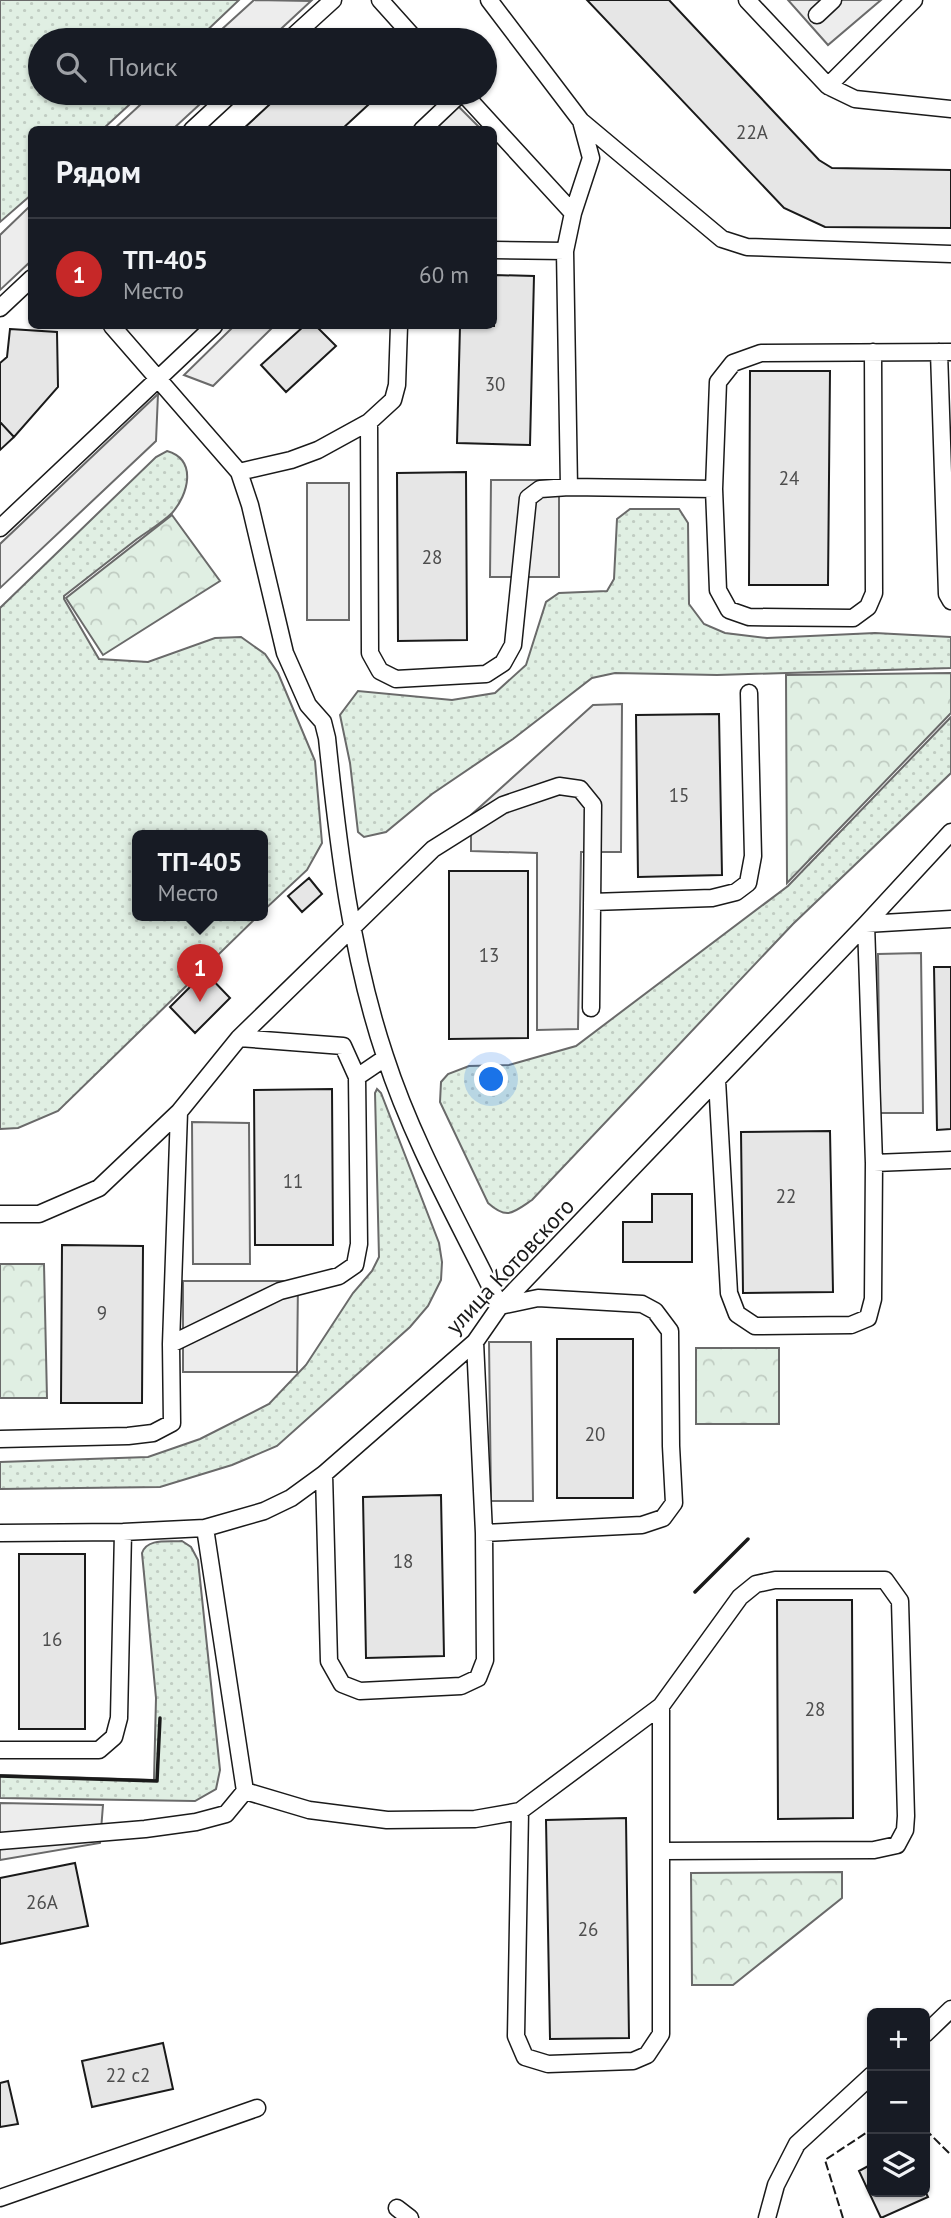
<!DOCTYPE html>
<html lang="ru">
<head>
<meta charset="utf-8">
<style>
  :root { --surface:#171b24; --page:#20242c; --text:#f1f3f6; --muted:#9ea1a6; --line:#363941; --accent:#c62828 }
  body { margin:0; font-family:"PT Sans",sans-serif; background:var(--page); color:var(--text) }
  .controls { position:absolute; right:21px; bottom:21px; display:grid; overflow:hidden; border-radius:10px; box-shadow:0 2px 5px #0004 }
  .controls button { width:63px; height:63px; display:grid; place-items:center; padding:0; border:0; border-bottom:2px solid var(--line); background:var(--surface); color:var(--text); font:35px sans-serif }
  .you { position:absolute; left:492px; top:1080px; width:24px; height:24px; margin:-18px; border:5px solid #fff; border-radius:50%; background:#1a73e8; box-shadow:0 0 0 10px #1a73e833 }
  .badge { display:grid; place-items:center; width:46px; height:46px; border-radius:50%; background:var(--accent); color:#fff; font-size:23px; font-weight:700 }
  .pin { position:absolute; translate:-50% -58px; filter:drop-shadow(0 2px 4px #0008) }
  .pin::after { content:''; position:absolute; top:37px; width:24px; height:21px; background:inherit; clip-path:polygon(0 0,100% 0,50% 100%) }
  .popup { position:absolute; left:132px; top:830px; width:136px; height:91px; box-sizing:border-box; display:grid; place-content:center; border-radius:10px; background:var(--surface); filter:drop-shadow(0 2px 5px #0005); font-size:23px; white-space:nowrap; color:var(--muted) }
  .popup b { font-size:26px; color:var(--text) }
  .popup::after { content:''; position:absolute; left:50%; top:100%; margin-left:-14px; border:14px solid transparent; border-top-color:var(--surface) }
  .list { margin:0; padding:0; list-style:none }
  h2 { display:flex; justify-content:space-between; align-items:center; height:91px; margin:0; padding:0 28px; font-size:30px }
  h2 small { font-size:23px; font-weight:400; color:var(--muted) }
  .list li { display:grid; grid-template-columns:46px 1fr auto; gap:21px; align-items:center; box-sizing:border-box; height:112px; padding:0 28px; border-top:2px solid var(--line) }
  .list b { display:block; font-size:26px; white-space:nowrap }
  .list p { margin:0; font-size:23px; white-space:nowrap; color:var(--muted) }
  .list em { font-size:23px; font-style:normal; color:var(--muted) }
  .icon { flex:none; width:38px; height:38px; fill:none; stroke:currentColor; stroke-width:2; stroke-linecap:round; stroke-linejoin:round }
  .map { position:relative; flex:none; width:951px; height:2218px; overflow:hidden }
  .search { position:absolute; background:var(--surface); box-shadow:0 2px 5px #0004; left:28px; top:28px; width:469px; height:77px; display:flex; align-items:center; gap:18px; box-sizing:border-box; padding:0 24px; border-radius:38px; color:var(--muted); font-size:26px }
  .panel { position:absolute; background:var(--surface); box-shadow:0 2px 5px #0004; left:28px; top:126px; width:469px; height:203px; border-radius:10px }
  .map>svg:first-child { display:block }
</style>
</head>
<body>
<div class="map">
<svg width="951" height="2218" viewBox="0 0 951 2218">
  <defs>
    <pattern id="grass-dots" width="8" height="8" patternUnits="userSpaceOnUse" patternTransform="scale(1.75)"><rect width="8" height="8" fill="#e0efe3"/><path d="M2 2h.1M6 6h.1" fill="none" stroke="#c0ccc2" stroke-width="1.8" stroke-linecap="round"/></pattern>
    <pattern id="forest-crowns" width="20" height="18" patternUnits="userSpaceOnUse" patternTransform="scale(1.75)"><rect width="20" height="18" fill="#e0efe3"/><path d="M2 6a3 3 0 1 1 6 0M12 15a3 3 0 1 1 6 0" fill="none" stroke="#c0ccc2"/></pattern>
  </defs>
  <rect width="100%" height="100%" fill="#fff"/>
  <path fill="url(#grass-dots)" stroke="#6a6a6a" stroke-width="2" d="M0,0H239L197,40H40V93H142L103,129L32,130L31,195L0,222Z
    M167,451C198,460 188,495 172,513C162,523 148,531 137,539C113,558 88,577 64,596V599L99,659L148,662L215,638L241,637L265,654L278,673L315,761L322,843L307,870L263,911V836H137V916H258L58,1111L18,1128L0,1129V608L156,457Z
    M630,509H679L688,523L689,604L704,624L725,633L767,638L875,633L951,637V668L717,675L615,673L592,678L513,739L432,794L386,832L364,837L358,832L350,763L340,715L358,691L452,700L495,693L526,665L546,602L559,593L607,591L614,579L617,519Z
    M951,717V773L793,924L532,1200C513,1213 507,1220 488,1203L440,1102L441,1082L448,1074L469,1066L509,1065L576,1046L788,886Z
    M377,1089L381,1093L439,1243L442,1262L441,1280L428,1306L410,1327L277,1446L232,1465L160,1487L0,1489V1462L148,1457L200,1439L269,1404L306,1365L353,1293L372,1271L379,1257L375,1093Z
    M182,1541L191,1547L198,1560L220,1770L216,1789L195,1801L0,1798V1775L154,1780L156,1698L142,1553C147,1538 168,1542 182,1541Z"/>
  <path fill="url(#forest-crowns)" stroke="#6a6a6a" stroke-width="2" d="M172,515L220,581L103,655L66,598Z
    M951,673V713L787,883L786,675Z
    M0,1264H44L47,1398H0Z
    M696,1348H779V1424H696Z
    M842,1872V1898L733,1985H692L691,1873Z"/>
  <path fill="#ededed" stroke="#6a6a6a" stroke-width="2" d="M254,0L311,1L269,40H210Z
    M788,0H881L828,45Z
    M153,93H212L173,129H114Z
    M457,105L478,126L475,129L433,130Z
    M31,205V261L0,290V235Z
    M234,326H274L213,386L184,375Z
    M158,394L156,441L0,588V544Z
    M491,480H559V577H490Z
    M307,483H349V620H307Z
    M622,704L621,852H581L578,1029L537,1030V853L471,851V815L593,705Z
    M921,953L923,1113H880L878,954Z
    M192,1122L249,1123L250,1264H193Z
    M183,1281H298L297,1372H183Z
    M489,1342H531L533,1501H491Z
    M0,1803L103,1805L100,1843L0,1860Z"/>
  <path fill="#e6e6e6" stroke="#1a1a1a" stroke-width="2" d="M587,0H669L819,160L832,168L951,170V228L825,227L784,208Z
    M282,93H381L341,130H242Z
    M494,275L534,276L530,445L457,443L460,326H494Z
    M304,326H316L336,346L286,392L261,365Z
    M10,329L57,332L58,387L14,437L0,422V363L7,357Z
    M750,371H830L828,585H749Z
    M0,422L14,437L0,450Z
    M466,472L467,640L398,641L397,473Z
    M719,714L722,875L638,877L636,715Z
    M449,871H528V1038L449,1039Z
    M309,878L322,894L302,912L288,896Z
    M934,967H951V1129L937,1130Z
    M205,972L230,998L195,1033L170,1007Z
    M332,1089L333,1245H255L254,1090Z
    M830,1131L833,1292L743,1293L741,1132Z
    M652,1194H692V1262H623V1222H652Z
    M62,1245L143,1246L142,1403H61Z
    M557,1339H633V1498H557Z
    M441,1495L444,1656L366,1658L363,1497Z
    M19,1554H85V1729H19Z
    M777,1600H852L853,1818L778,1819Z
    M626,1818L629,2038L550,2039L546,1820Z
    M75,1863L88,1926L0,1944V1878Z
    M163,2043L173,2089L92,2107L82,2061Z
    M8,2081L18,2124L0,2127V2083Z
    M872,2164V2192L925,2191L928,2197L881,2218L859,2171Z"/>
  <g fill="none" stroke-linecap="round" stroke-linejoin="round">
    <defs>
      <path id="service" d="M380,0L416,40
        M489,0L581,121L591,158L573,213L565,251L569,487
        M747,0L828,86L914,0
        M817,15L833,0
        M289,40L333,0
        M828,86L855,99L951,109
        M463,93L573,213
        M581,121L722,239L747,247L951,254
        M192,130L232,93
        M422,130L461,93
        M494,250L565,251
        M0,308L32,278
        M112,326L239,472
        M399,326L397,385L393,400L369,422L370,653L380,671L396,679L486,674L503,663L513,645L528,498L540,489L569,487L714,489
        M873,352L874,593L868,607L853,618L749,617L729,610L718,590L714,489L718,382L733,363L761,353L951,352
        M939,352L947,594L951,601
        M369,422L318,450L291,460L239,472L250,505L285,653L308,705L323,722L327,738C338,844 351,955 385,1056C413,1143 460,1224 500,1306L538,1298L642,1304L655,1311L670,1331L671,1446L674,1503L663,1518L642,1525L484,1533
        M0,528L214,326
        M592,902L712,898L736,892L748,883L753,856L749,693
        M357,1077L385,1058
        M717,1080L729,1293L737,1314L755,1326L851,1325L868,1318L873,1299L874,1163L866,924L951,919
        M874,1163L951,1160
        M0,1214H39L99,1188L179,1112L239,1038L433,849L503,805L559,786L580,789L593,805L591,1008
        M171,1344L280,1291L339,1276L355,1265L359,1244L357,1077L343,1046L239,1038
        M0,1439L128,1436L153,1433L172,1423L171,1344L179,1112
        M324,1474L329,1661L342,1684L360,1691L461,1686L478,1678L485,1660L484,1533L475,1342
        M205,1528L245,1791L309,1810L387,1820L475,1819L520,1811L661,1706L740,1597L756,1584L775,1580H885L900,1601L906,1816L905,1830L897,1845L874,1850L662,1851
        M0,1533L123,1532L205,1528L264,1511L291,1498L324,1474L475,1342L500,1306L866,924L951,832
        M0,1750H99L114,1737L119,1718L123,1532
        M520,1811L516,2036L525,2057L548,2064L633,2061L647,2055L661,2034V1706
        M0,1841L145,1829L196,1822L226,1814L245,1791
        M925,2034L951,2009
        M0,2198L257,2108
        M397,2208L410,2218
        M767,2218L776,2185L797,2144L872,2075"/>
    </defs>
    <use href="#service" stroke="#1a1a1a" stroke-width="19"/>
    <use href="#service" stroke="#fff" stroke-width="16"/>
    <path stroke="#1a1a1a" stroke-width="2" stroke-dasharray="9 3.5" stroke-linecap="butt" d="M925,2129L951,2155
      M843,2218L825,2160L872,2129"/>
    <path stroke="#1a1a1a" stroke-width="3.5" d="M695,1592L748,1539
      M0,1776L157,1781L160,1718"/>
  </g>
  <g text-anchor="middle" stroke-width="5" stroke-linejoin="round" paint-order="stroke">
    <g font-size="19" fill="#4d4d4d">
      <text x="752" y="139">22А</text>
      <text x="495" y="391">30</text>
      <text x="789" y="485">24</text>
      <text x="432" y="564">28</text>
      <text x="679" y="802">15</text>
      <text x="489" y="962">13</text>
      <text x="293" y="1188">11</text>
      <text x="786" y="1203">22</text>
      <text x="102" y="1320">9</text>
      <text x="595" y="1441">20</text>
      <text x="403" y="1568">18</text>
      <text x="52" y="1646">16</text>
      <text x="815" y="1716">28</text>
      <text x="42" y="1909">26А</text>
      <text x="588" y="1936">26</text>
      <text x="128" y="2082">22 с2</text>
    </g>
    <g font-size="23" fill="#1a1a1a" stroke="#fff">
      <text transform="translate(510 1266) rotate(-47)" y="8">улица Котовского</text>
    </g>
  </g>
</svg>
<div class="controls">
<button>+</button>
<button>−</button>
<button><svg class="icon" aria-label="layers" viewBox="0 0 24 24"><path d="M12 4l9 5-9 5-9-5zM3 14l9 5 9-5"/></svg></button>
</div>
<div class="you"></div>
<div class="pin badge" style="left:200px;top:1002px">1</div>
<div class="popup"><b>ТП-405</b>Место</div>
<div class="search"><svg class="icon" aria-label="search" viewBox="0 0 24 24"><circle cx="10" cy="10" r="6"/><path d="M15 15l6 6"/></svg>Поиск</div>
<section class="panel">
<h2>Рядом<small></small></h2>
<ul class="list">
<li><span class="badge">1</span><div><b>ТП-405</b><p>Место</p></div><em>60 m</em></li>
</ul>
</section>
</div>
</body>
</html>
